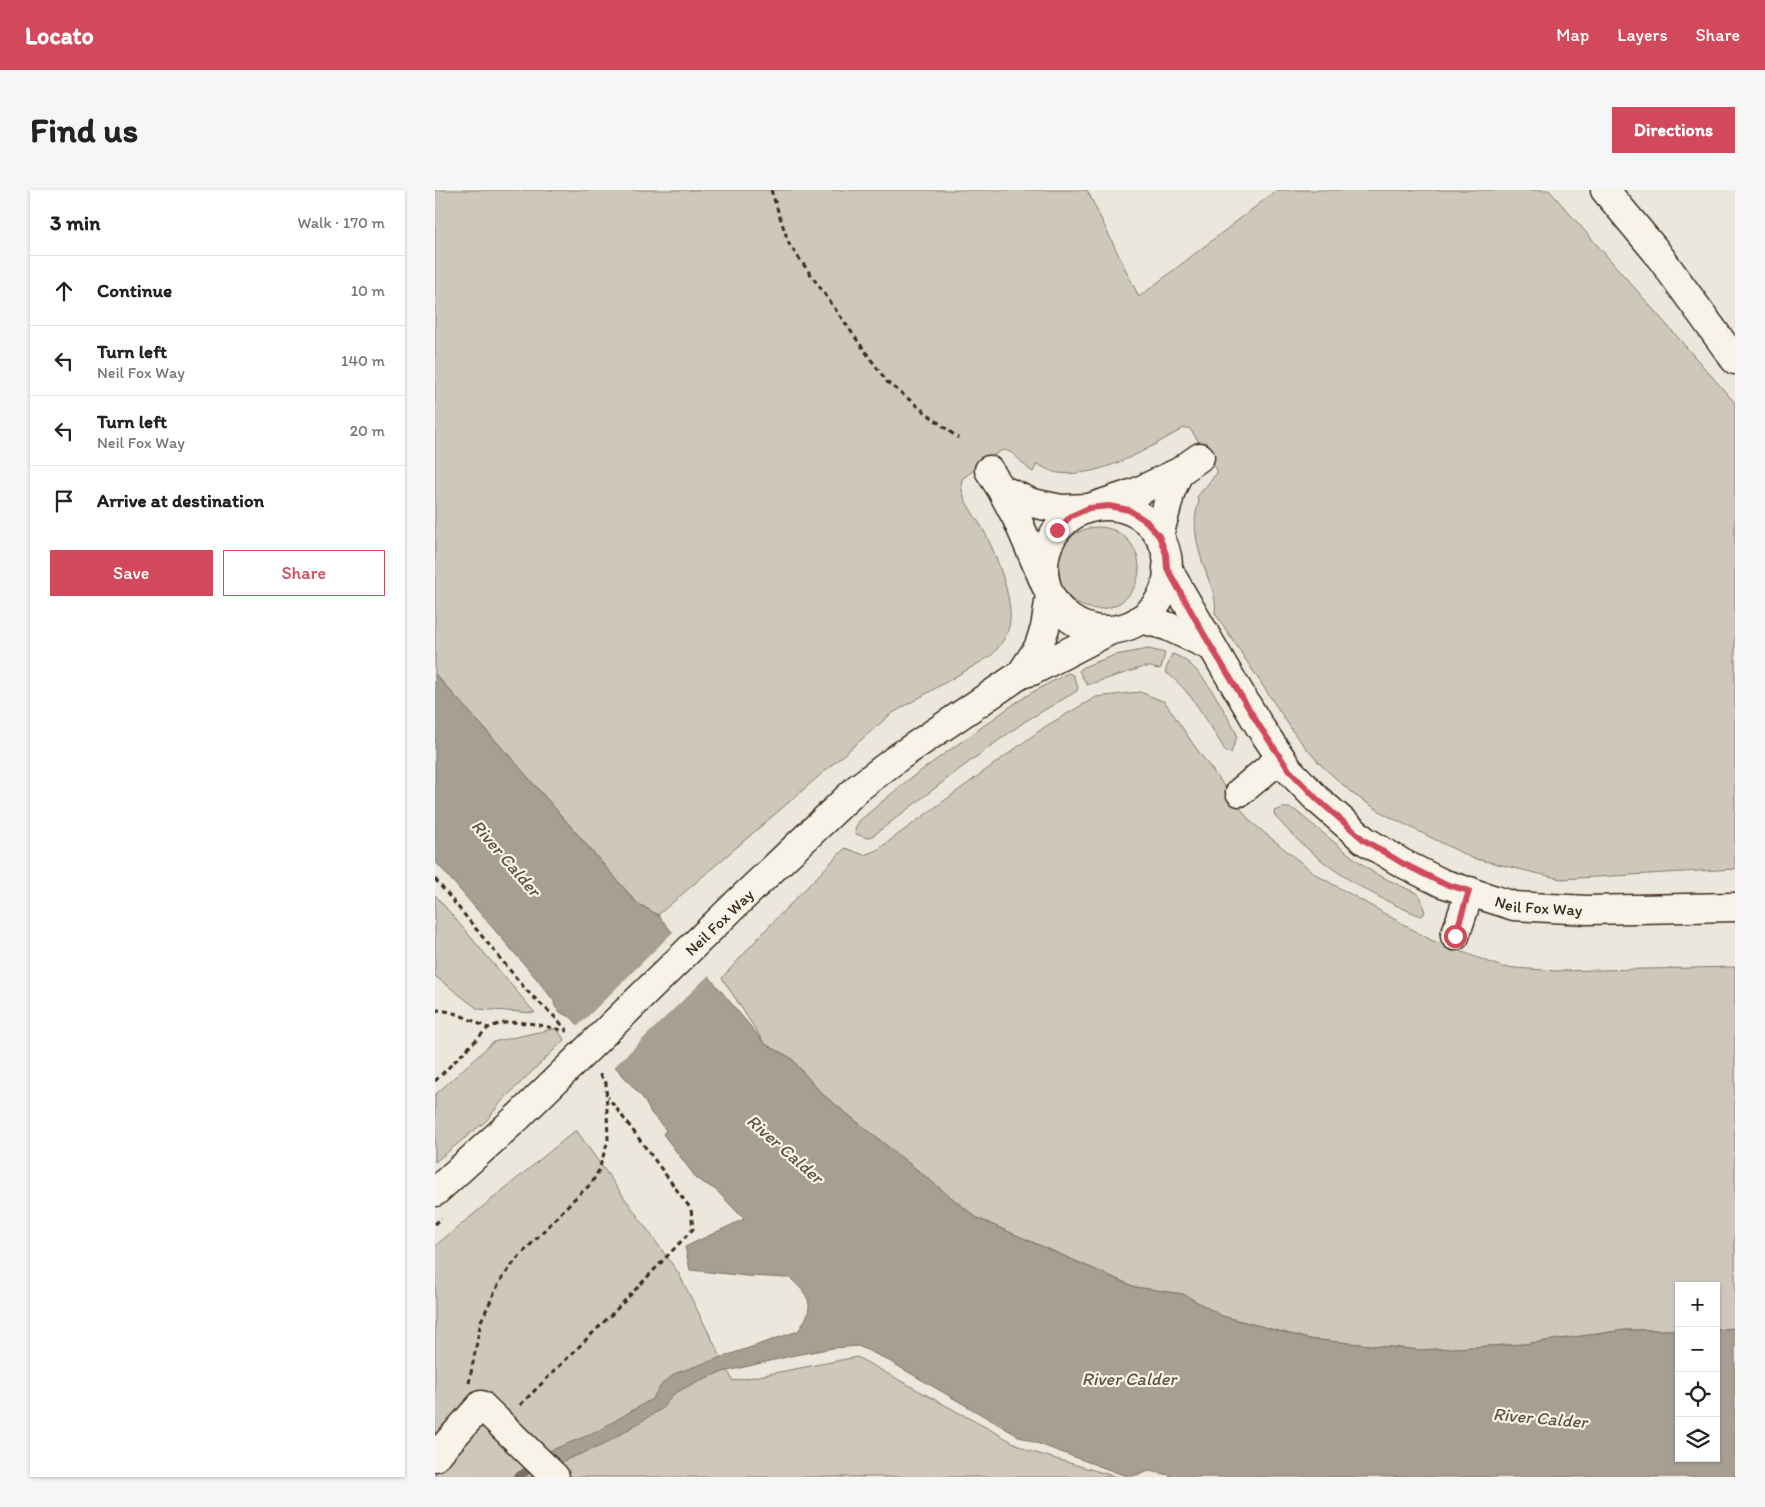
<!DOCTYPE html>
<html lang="en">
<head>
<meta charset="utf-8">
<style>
  :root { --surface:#fff; --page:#f6f6f6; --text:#222; --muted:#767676; --line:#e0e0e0; --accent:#d1495b }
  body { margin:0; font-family:Itim,sans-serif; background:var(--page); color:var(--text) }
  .controls { position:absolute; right:15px; bottom:15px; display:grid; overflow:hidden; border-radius:0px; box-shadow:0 1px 4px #0004 }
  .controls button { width:45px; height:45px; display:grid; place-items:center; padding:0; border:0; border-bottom:1px solid var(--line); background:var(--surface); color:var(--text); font:25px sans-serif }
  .stop { position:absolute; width:15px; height:15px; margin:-11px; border:4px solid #d1495b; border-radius:50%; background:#fff }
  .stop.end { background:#d1495b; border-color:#fff; box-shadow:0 1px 5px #0008 }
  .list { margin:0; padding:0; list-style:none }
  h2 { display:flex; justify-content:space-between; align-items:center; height:65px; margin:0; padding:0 20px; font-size:21px }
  h2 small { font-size:16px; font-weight:400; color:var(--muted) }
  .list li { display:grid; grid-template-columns:32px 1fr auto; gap:15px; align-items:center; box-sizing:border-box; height:70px; padding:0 20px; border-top:1px solid var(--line) }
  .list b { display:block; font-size:19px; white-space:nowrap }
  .list p { margin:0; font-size:16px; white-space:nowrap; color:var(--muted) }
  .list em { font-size:16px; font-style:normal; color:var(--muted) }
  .actions { display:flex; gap:10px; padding:15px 20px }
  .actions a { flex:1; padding:11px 0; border:1px solid var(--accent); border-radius:0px; text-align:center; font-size:18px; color:var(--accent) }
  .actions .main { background:var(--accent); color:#fff }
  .icon { flex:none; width:28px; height:28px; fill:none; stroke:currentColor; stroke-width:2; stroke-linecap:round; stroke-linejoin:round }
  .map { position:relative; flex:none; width:1300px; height:1287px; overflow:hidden; border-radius:0px }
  header { display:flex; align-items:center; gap:30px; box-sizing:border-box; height:70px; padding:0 25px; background:var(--accent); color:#fff }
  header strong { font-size:24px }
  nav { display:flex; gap:28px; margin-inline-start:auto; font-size:18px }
  .intro { display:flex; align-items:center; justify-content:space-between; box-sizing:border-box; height:120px; padding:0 30px }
  h1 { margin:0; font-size:35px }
  .button { padding:12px 22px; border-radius:0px; background:var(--accent); color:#fff; font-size:18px; font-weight:700 }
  main { display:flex; gap:30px; padding:0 30px }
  aside { flex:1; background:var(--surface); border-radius:0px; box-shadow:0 1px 4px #0004 }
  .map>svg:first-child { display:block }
</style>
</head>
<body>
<header>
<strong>Locato</strong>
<nav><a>Map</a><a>Layers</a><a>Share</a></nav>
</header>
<div class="intro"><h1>Find us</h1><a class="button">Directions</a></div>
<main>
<aside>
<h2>3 min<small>Walk · 170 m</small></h2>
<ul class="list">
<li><svg class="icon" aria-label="ahead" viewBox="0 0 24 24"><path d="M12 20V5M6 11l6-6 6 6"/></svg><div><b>Continue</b></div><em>10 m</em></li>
<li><svg class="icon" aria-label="left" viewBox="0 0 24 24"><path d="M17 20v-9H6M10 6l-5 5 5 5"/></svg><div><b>Turn left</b><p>Neil Fox Way</p></div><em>140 m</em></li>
<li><svg class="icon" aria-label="left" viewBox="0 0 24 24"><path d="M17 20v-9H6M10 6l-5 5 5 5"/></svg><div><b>Turn left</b><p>Neil Fox Way</p></div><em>20 m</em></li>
<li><svg class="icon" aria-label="arrive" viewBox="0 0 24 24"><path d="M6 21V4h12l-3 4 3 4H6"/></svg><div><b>Arrive at destination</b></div></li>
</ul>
<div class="actions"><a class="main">Save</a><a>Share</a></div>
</aside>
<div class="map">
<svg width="1300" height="1287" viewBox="0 0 1300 1287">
  <rect width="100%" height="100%" fill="#ece7dc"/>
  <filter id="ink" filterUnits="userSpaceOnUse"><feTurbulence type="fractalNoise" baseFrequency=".02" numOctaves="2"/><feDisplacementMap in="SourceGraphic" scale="10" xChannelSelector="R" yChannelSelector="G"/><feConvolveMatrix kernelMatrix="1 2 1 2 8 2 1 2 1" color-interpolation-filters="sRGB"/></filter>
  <g filter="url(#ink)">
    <path fill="#cec8bc" stroke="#84796d" d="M0,0H652L704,107L842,0H1114L1300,213V679L1126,689L1037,668L951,625L918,604L885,574L861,546L780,423C782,409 777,399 772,385C764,364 755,334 764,312L762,307L782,283V280L758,243L754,238H749C712,259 667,288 623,283C616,282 608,277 602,274L598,282C587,276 581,261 568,260L562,263L527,289C523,307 541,326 549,341C560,362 577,405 575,429C575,443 565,456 556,466L456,524L223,725L202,713L78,570L0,484Z
      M622 378a41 41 0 1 1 82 0a41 41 0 1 1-82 0Z
      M714,459L730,463L726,478L723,479L716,477H709L652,495L644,481L648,477L680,465Z
      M737,464C766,472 787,518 801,542L802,546L796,563L791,562C777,538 753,496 730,482Z
      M633,483L638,485L643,497L642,501L589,532L534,572L439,645L432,648L421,644L420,639L424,631L473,590L579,514L596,503Z
      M705,502L730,512L758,554L815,631L880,684L996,750L1067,777L1122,781L1300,777V1138L1281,1140V1096H1244V1140H1190L1089,1154L985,1160L874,1149L787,1126L748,1104L700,1097L542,1028L386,903L356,868L330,854L287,788L335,735L410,658L429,665L442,660L611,536L661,507Z
      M848,618H855L861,621L910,661L939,683L983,704L986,708L990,723L986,726C932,705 878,671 840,626L839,621Z
      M0,705L100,823L43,819L0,786Z
      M122,838L129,850L66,912L52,930L0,972V905L58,852Z
      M141,940L244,1084L298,1191L422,1167L594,1261L682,1287H0V1056Z"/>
    <path fill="#a89f93" stroke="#7c7064" d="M0,484L78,570L202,713L223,725L330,854L356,868L386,903L542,1028L700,1097L748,1104L787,1126L874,1149L985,1160L1089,1154L1190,1140H1244V1268H1281V1140L1300,1138V1287H743L715,1281L694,1287L585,1247L449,1168L423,1156L398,1158L360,1165L284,1183L263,1191L237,1205L228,1218L168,1255L116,1276L109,1263L159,1243L217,1209L227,1194L241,1183L363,1141C381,1116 376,1107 355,1088L312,1086L255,1080L250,1057L309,1029L281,1000L262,989L228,944L231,940L216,923L208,908L136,827C128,825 119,820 119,811L101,788L0,671Z"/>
    <path fill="#ece7dc" d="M239,741L275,784L177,879L142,837Z"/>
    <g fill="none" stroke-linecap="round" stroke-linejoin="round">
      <path stroke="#7c7064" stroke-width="8" d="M82,1287L102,1275"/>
      <defs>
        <path id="minor" d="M1170,0L1220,60L1300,170
          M554,280L566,299
          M744,282L765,267
          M611,396L582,329L566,299L597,313L626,319L654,318L702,302L744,282L736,301L724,346
          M805,602L846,568
          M1020,746L1035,701
          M0,1267L46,1215L120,1287"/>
        <g id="major">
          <circle cx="671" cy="378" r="62"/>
          <path id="s1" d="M732,378L788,475L825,537L854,580L882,609L929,650L967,673L1007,693L1079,716L1152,720L1300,717"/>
          <path d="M706,429L732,436L777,457"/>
          <path d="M586,484L603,458L610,438L615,406"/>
          <path d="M301,714L423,598L465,566L586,484L597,481L674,441"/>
          <path d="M0,1002L83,927"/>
        </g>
      </defs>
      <use href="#minor" stroke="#3b2a1e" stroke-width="31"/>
      <use href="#major" stroke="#3b2a1e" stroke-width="31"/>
      <path stroke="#3b2a1e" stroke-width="3" stroke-dasharray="5 4" stroke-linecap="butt" d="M336,0L354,54L452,192L523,248
        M0,689L92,801L123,830L132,841
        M0,820C18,820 36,830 53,838
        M0,891L53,838C79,826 106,836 132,841
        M0,1034L7,1028
        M34,1193L46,1131L64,1093L80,1071L137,1011L156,994L164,980L173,950L171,893L164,884
        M85,1215L180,1121L258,1039L256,1019L173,907"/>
      <use href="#minor" stroke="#f7f3e8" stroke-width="28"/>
      <use href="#major" stroke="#f7f3e8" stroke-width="28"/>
      <defs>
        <path id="major-bridge" d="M83,927L301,714"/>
      </defs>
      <use href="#major-bridge" stroke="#3b2a1e" stroke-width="31" stroke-linecap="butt"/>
      <use href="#major-bridge" stroke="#f7f3e8" stroke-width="28"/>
    </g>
  </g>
  <g fill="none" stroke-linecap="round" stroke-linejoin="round" filter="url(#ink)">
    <path stroke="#d1495b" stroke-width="6" d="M622,340L636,326L654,318L674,316L694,320L711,331L724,346L731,364L732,378L771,448L825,537L854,580L882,609L929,650L967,673L1007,693L1034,701L1020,746"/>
  </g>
  <g text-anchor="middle" stroke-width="4.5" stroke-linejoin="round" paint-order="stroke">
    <g font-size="16" fill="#3b2a1e" stroke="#f7f3e8">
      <text dy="6" stroke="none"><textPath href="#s1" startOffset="528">Neil Fox Way</textPath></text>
      <text transform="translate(284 732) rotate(-44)" y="6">Neil Fox Way</text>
    </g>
    <g font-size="18" font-style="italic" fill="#615347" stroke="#f7f3e8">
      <text transform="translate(71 668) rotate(49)" y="6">River Calder</text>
      <text transform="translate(350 959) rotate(41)" y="6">River Calder</text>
      <text x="694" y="1195">River Calder</text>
      <text transform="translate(1105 1228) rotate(5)" y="6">River Calder</text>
    </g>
  </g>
</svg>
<div class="controls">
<button>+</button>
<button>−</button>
<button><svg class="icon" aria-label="locate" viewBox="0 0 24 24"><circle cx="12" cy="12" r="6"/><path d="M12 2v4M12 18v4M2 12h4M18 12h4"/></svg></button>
<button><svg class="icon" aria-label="layers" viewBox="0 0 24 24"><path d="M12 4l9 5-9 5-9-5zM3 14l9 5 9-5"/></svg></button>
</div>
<div class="stop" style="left:1020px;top:746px"></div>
<div class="stop end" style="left:622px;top:340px"></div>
</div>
</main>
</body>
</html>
